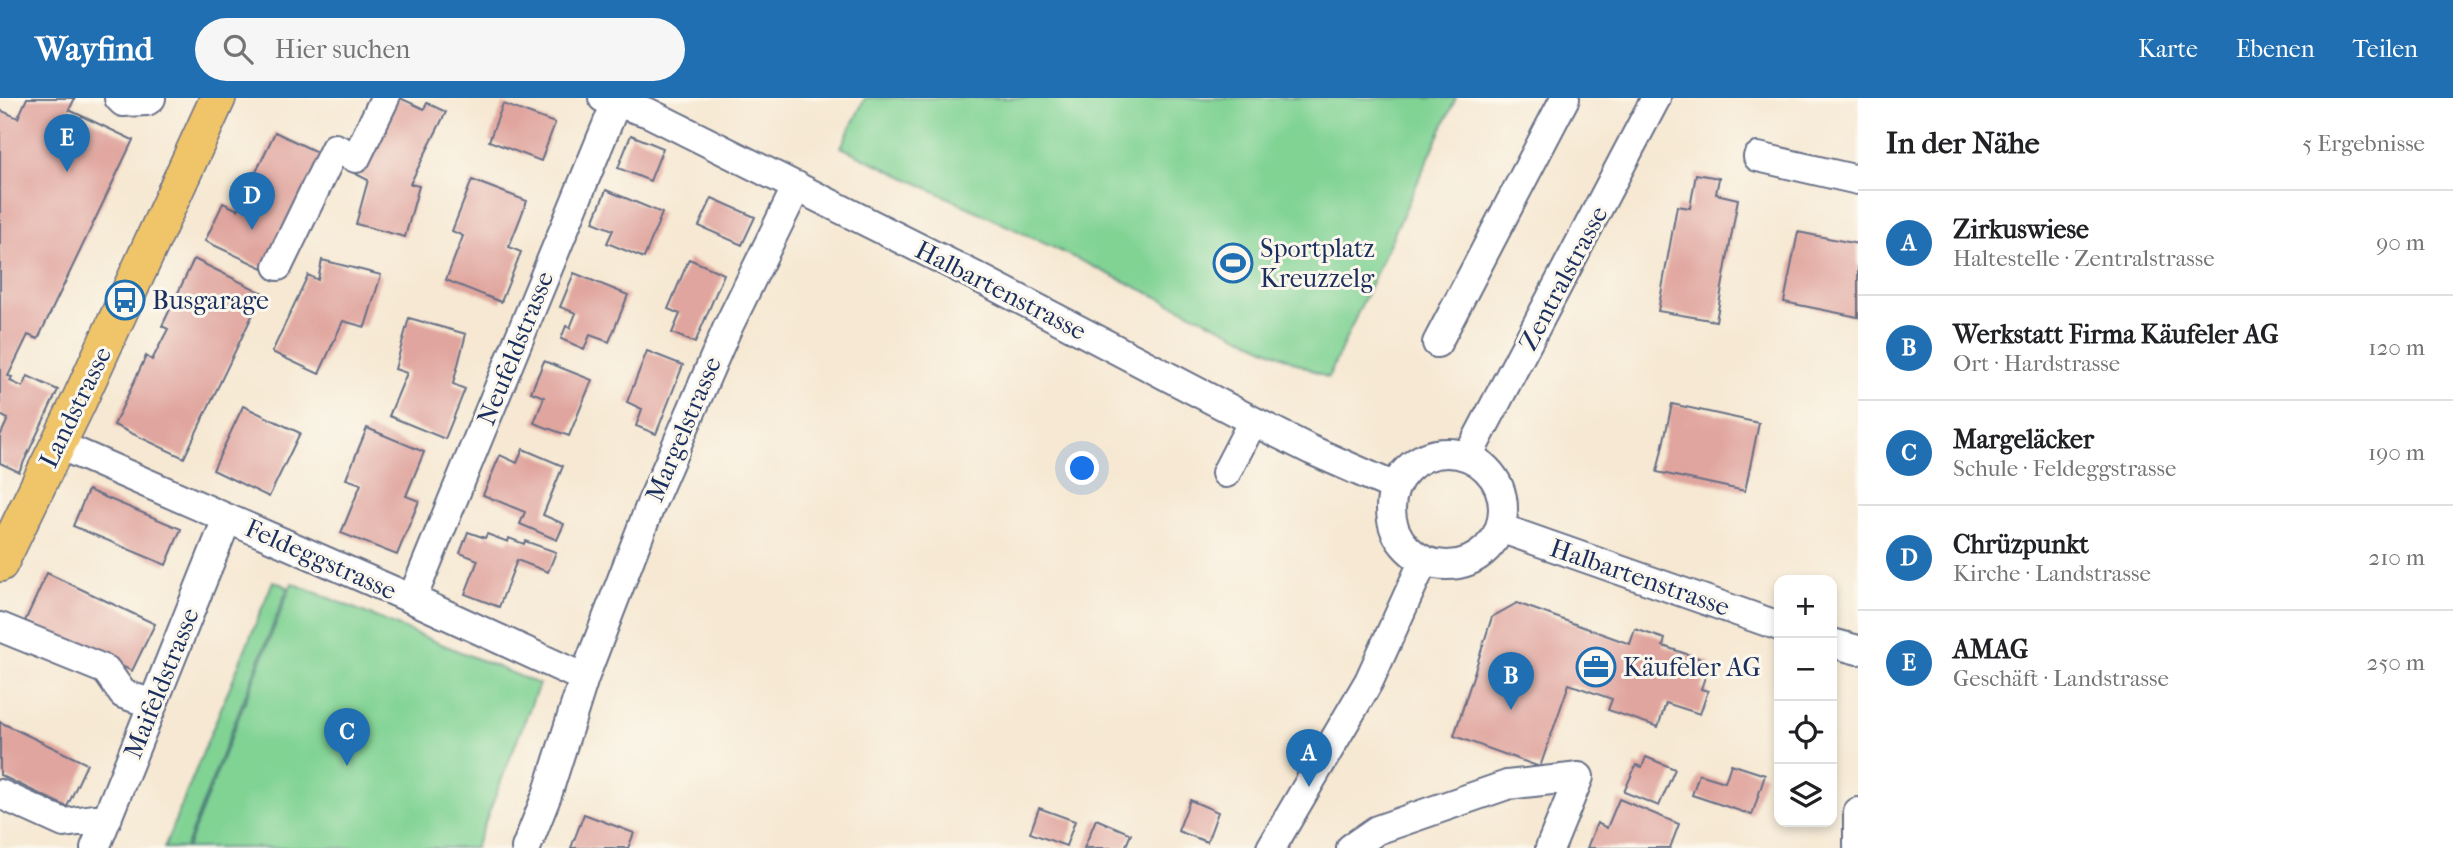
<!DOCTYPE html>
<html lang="de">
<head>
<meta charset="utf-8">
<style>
  :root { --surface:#fff; --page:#f6f6f6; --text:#202124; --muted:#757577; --line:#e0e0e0; --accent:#1f6fb2 }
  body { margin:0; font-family:"IM FELL French Canon",serif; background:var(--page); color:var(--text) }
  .controls { position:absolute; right:21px; bottom:21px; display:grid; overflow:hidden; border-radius:14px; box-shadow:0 4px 10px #0003 }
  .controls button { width:63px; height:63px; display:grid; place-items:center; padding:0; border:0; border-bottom:2px solid var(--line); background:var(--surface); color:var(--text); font:35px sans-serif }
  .you { position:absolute; left:1083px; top:371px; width:24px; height:24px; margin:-18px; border:5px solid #fff; border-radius:50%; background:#1a73e8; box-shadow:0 0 0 10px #1a73e833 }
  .badge { display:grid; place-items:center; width:46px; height:46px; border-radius:50%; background:var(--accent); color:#fff; font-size:23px; font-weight:700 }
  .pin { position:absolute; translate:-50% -58px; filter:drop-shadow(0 2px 4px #0008) }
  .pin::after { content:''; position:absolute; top:37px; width:24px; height:21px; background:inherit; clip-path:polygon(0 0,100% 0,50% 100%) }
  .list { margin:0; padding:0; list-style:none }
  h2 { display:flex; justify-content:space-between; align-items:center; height:91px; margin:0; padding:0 28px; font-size:30px }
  h2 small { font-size:23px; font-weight:400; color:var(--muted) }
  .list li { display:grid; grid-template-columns:46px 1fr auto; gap:21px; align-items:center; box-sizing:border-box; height:105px; padding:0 28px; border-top:2px solid var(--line) }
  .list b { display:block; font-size:26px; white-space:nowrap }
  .list p { margin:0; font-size:23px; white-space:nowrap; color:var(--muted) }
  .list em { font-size:23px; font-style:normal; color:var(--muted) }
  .icon { flex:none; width:38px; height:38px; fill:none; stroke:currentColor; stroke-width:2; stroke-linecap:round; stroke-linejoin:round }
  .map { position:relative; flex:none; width:1858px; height:750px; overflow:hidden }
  header { display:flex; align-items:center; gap:42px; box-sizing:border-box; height:98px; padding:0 35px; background:var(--accent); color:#fff }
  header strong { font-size:33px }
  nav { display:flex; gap:38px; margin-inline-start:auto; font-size:24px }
  .search { width:490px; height:63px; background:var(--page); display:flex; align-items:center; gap:18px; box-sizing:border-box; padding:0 24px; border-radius:38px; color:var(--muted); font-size:26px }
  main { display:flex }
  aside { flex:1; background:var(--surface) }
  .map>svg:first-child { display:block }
</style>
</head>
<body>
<header>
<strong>Wayfind</strong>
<div class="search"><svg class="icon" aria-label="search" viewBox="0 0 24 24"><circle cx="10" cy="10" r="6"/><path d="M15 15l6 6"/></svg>Hier suchen</div>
<nav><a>Karte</a><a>Ebenen</a><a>Teilen</a></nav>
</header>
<main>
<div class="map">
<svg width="1858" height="750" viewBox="0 0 1858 750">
  <rect width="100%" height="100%" fill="#fbf7ec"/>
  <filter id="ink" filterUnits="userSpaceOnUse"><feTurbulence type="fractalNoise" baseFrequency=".0143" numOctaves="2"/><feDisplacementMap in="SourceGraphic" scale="14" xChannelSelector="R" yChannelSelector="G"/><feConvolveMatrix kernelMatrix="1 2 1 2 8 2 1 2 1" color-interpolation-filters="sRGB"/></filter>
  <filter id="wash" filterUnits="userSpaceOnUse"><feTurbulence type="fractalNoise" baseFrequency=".00686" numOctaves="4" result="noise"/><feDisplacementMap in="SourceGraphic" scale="28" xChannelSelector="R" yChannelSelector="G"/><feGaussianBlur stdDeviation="1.57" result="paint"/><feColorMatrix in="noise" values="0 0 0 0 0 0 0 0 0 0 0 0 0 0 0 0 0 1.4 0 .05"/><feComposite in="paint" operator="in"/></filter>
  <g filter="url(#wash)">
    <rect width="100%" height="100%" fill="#f6e8d2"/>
    <path fill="#81d394" stroke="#4e8179" stroke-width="2" d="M865,0H1456L1328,280L841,49Z
      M273,483L288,489L185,750H164Z
      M292,485L539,586L475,750H187Z"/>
    <g id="blocks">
      <path fill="#e0a59e" d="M27,0H75L69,12L133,42L38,241L28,237L8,278L12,279L10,283L23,289L28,278L58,292L19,374L0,365V338L8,321L0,317V12L18,20Z
        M390,0H400L424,11L427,5L446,14L410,86L419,88L405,139L356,126L368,82L354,75Z
        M503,6L555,25L541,63L489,43Z
        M275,34L323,57L269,173L205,143L223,105L238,112Z
        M631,37L663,50L650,83L618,70Z
        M1696,76L1719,80L1716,96L1738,101L1716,223L1658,213L1677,108L1690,110Z
        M472,82L527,103L509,149L521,154L501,204L446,182L463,138L452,133Z
        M606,92L662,115L644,160L607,145L613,132L593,124Z
        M712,100L755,119L742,147L699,128Z
        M1798,134L1858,146V219L1784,204Z
        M194,161L263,195L184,360L114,327L146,258L152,262L168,231L162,228Z
        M689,161L724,176L695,245L672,235L680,216L668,211Z
        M322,162L381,177L365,229L343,223L319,276L272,254L308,177L318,182Z
        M574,175L628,197L609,244L590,237L584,251L561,241L566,228L570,230L576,215L560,209Z
        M409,220L466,236L453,286L465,291L445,341L389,318L407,275L395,271Z
        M647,253L683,267L656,336L636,328L642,311L627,304Z
        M544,263L592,282L569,338L534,325L544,299L531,294Z
        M1672,306L1759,325L1745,393L1657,374Z
        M243,308L300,335L269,399L213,372Z
        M367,330L424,354L406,398L419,403L397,457L341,435L361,386L346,381Z
        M523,351L563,368L543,417L564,426L557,442L520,426L525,414L483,397L500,357L517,365Z
        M88,392L181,431L166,467L73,428Z
        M468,434L485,440L487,436L508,444L509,440L524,446L525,443L556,454L548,474L517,462L499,509L465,496L478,462L460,455Z
        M47,475L155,526L132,573L25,523Z
        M1517,505L1630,546L1635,531L1665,541L1663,548L1710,564L1701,591L1708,593L1700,616L1666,605L1658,629L1608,612L1612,601L1569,586L1540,669L1454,638L1492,519Z
        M0,624L87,666L67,709L0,677Z
        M1646,659L1675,671L1659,708L1624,694L1636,667L1642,669Z
        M1731,666L1765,677L1752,717L1692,697L1699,676L1725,684Z
        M1619,701L1679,726L1670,750H1587L1597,725L1607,730Z
        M1190,702L1218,714L1207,744L1178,733Z
        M1039,710L1075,723L1066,748L1030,735Z
        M584,716L634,735L628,750H571Z
        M1096,721L1131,736L1125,750H1084Z"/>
    </g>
  </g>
  <g filter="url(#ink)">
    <use href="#blocks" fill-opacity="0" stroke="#687087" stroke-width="2"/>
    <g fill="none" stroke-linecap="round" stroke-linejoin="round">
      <defs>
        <path id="minor" d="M119,0L123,4L147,3L151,0
          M603,0L649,15L983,182L1253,323L1311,352L1395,389
          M1758,59L1858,82
          M278,168L335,50L356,60L385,0
          M1437,245L1565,0
          M57,346L412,501L584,580
          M1391 411a56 56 0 1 1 112 0a56 56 0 1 1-112 0Z
          M1468,358L1656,0
          M1226,375L1253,323
          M1500,430L1779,528
          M412,501L618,0
          M0,529L106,572L123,596L153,606
          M1832,545L1858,552
          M0,696L64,725L108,719
          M95,750L227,421
          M526,750L547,697L584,580L651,406L727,231L797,88
          M1271,750L1369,583L1424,462
          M1351,750L1377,732L1507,687L1579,679L1550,750
          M1858,750V714"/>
        <path id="major" d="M0,466L78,305L218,0"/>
      </defs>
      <use href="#minor" stroke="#687087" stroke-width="32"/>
      <use href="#major" stroke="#687087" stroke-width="38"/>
      <use href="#minor" stroke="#fff" stroke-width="28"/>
      <use href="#major" stroke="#f0c469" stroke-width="35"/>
    </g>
  </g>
  <defs>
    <symbol id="stadium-ring" viewBox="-11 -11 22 22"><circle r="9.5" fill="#fbf7ec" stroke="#1f6fb2" stroke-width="1.5"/><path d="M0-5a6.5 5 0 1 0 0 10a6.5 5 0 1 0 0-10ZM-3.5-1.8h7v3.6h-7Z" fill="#1f6fb2"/></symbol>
    <symbol id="bus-ring" viewBox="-11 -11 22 22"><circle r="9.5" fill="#fbf7ec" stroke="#1f6fb2" stroke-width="1.5"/><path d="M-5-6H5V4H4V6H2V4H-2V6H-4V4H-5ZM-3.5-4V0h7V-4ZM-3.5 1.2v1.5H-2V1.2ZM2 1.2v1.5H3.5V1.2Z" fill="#1f6fb2"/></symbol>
    <symbol id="office-ring" viewBox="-11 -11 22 22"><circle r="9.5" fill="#fbf7ec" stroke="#1f6fb2" stroke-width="1.5"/><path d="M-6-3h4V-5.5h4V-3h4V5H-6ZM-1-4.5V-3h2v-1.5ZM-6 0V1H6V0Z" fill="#1f6fb2"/></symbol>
  </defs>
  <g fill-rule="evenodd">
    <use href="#stadium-ring" x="1211" y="143" width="44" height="44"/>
    <use href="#bus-ring" x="103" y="180" width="44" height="44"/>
    <use href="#office-ring" x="1574" y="547" width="44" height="44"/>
  </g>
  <g text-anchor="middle" stroke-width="6" stroke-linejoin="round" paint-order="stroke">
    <g font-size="26" fill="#1b2f5e" stroke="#fbf7ec" text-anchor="start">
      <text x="1260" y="159">Sportplatz<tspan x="1260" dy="30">Kreuzzelg</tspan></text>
      <text x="152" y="211">Busgarage</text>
      <text x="1623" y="578">Käufeler AG</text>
    </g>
    <g font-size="26" fill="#1b2f5e" stroke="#fbf7ec">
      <text transform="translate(1563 180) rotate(-62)" y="9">Zentralstrasse</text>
      <text transform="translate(1001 192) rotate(27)" y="9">Halbartenstrasse</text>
      <text transform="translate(515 250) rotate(-68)" y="9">Neufeldstrasse</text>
      <text transform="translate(75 309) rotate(-64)" y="9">Landstrasse</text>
      <text transform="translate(683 331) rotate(-67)" y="9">Margelstrasse</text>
      <text transform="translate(321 461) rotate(24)" y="9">Feldeggstrasse</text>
      <text transform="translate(1640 479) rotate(19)" y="9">Halbartenstrasse</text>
      <text transform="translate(161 585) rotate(-68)" y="9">Maifeldstrasse</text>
    </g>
  </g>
</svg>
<div class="controls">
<button>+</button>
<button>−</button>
<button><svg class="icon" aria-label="locate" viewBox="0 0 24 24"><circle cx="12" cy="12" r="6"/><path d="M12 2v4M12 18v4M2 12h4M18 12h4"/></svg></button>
<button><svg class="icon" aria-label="layers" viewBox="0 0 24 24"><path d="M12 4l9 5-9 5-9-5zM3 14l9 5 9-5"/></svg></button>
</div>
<div class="you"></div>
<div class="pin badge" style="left:1309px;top:689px">A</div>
<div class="pin badge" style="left:1511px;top:612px">B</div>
<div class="pin badge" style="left:347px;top:668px">C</div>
<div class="pin badge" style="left:252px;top:132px">D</div>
<div class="pin badge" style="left:67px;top:74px">E</div>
</div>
<aside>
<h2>In der Nähe<small>5 Ergebnisse</small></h2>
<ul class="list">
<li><span class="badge">A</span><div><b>Zirkuswiese</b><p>Haltestelle · Zentralstrasse</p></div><em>90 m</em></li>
<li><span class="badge">B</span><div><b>Werkstatt Firma Käufeler AG</b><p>Ort · Hardstrasse</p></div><em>120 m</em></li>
<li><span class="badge">C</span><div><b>Margeläcker</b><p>Schule · Feldeggstrasse</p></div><em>190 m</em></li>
<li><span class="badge">D</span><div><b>Chrüzpunkt</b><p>Kirche · Landstrasse</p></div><em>210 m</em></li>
<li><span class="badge">E</span><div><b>AMAG</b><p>Geschäft · Landstrasse</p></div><em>250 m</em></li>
</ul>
</aside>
</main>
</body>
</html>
